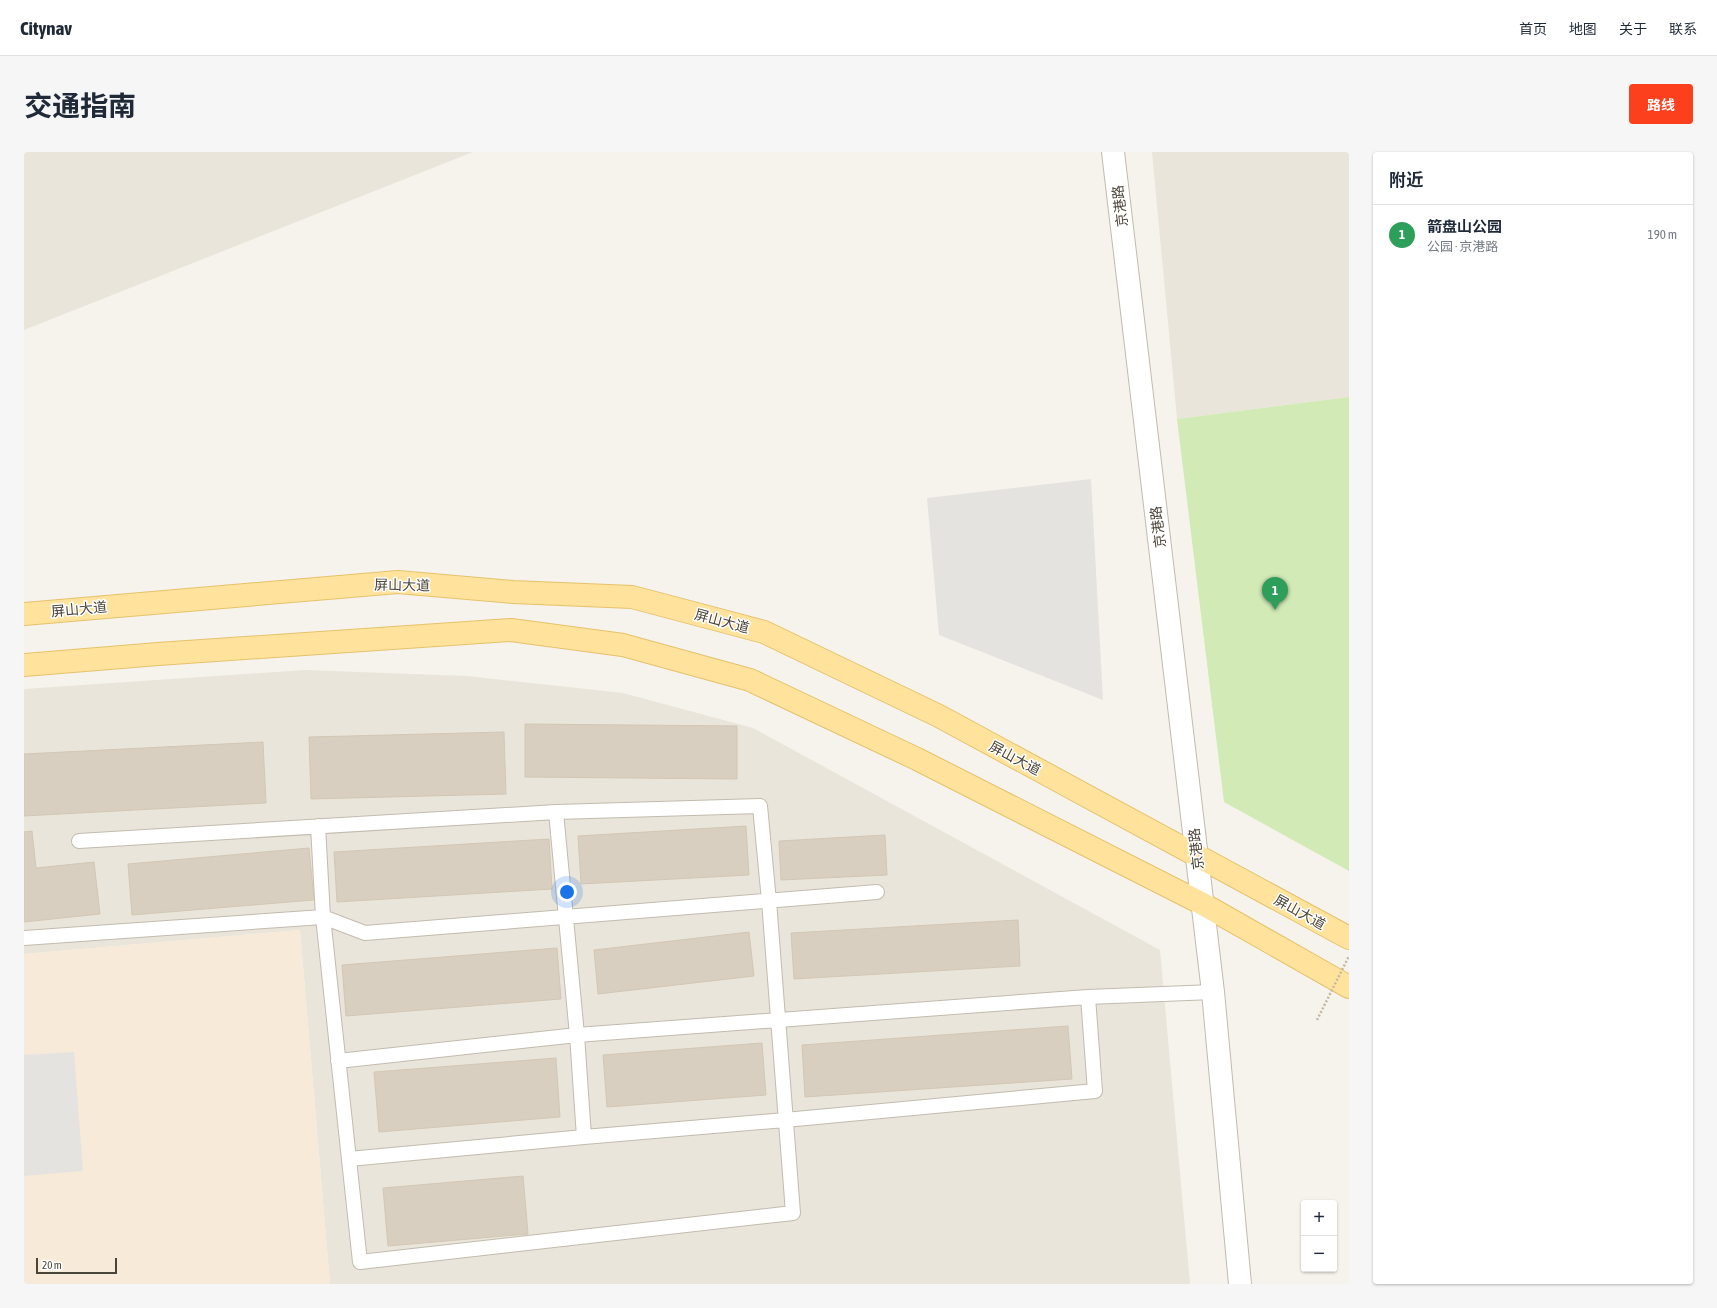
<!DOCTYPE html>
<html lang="zh">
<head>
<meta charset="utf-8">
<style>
  :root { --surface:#fff; --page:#f6f6f7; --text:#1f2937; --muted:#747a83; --line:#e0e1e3; --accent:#fc3f1d }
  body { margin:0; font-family:"Asap Condensed","Noto Sans SC",sans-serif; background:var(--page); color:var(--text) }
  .controls { position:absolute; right:12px; bottom:12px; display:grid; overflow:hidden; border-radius:4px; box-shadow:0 1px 3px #0004 }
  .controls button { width:36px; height:36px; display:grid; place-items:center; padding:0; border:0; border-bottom:1px solid var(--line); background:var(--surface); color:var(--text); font:20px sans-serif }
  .scale { position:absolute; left:12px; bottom:10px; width:81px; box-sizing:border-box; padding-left:4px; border:2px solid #4b4439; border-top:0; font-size:11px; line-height:14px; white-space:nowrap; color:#4b4439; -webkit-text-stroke:3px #fff; paint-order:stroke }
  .you { position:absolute; left:543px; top:740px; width:14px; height:14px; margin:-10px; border:3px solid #fff; border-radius:50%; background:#1a73e8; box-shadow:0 0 0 6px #1a73e833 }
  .badge { display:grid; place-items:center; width:26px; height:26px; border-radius:50%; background:var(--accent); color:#fff; font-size:13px; font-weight:700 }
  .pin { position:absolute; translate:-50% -33px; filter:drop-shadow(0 1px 2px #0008) }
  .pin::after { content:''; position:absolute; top:21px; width:14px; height:12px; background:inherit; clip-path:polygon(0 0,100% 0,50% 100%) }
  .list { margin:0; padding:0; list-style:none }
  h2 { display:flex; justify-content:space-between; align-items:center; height:52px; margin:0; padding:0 16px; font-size:17px }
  h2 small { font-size:13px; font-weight:400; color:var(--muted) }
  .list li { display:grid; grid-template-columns:26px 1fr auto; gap:12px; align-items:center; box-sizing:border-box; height:60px; padding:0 16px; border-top:1px solid var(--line) }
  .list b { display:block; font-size:15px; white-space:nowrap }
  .list p { margin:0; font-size:13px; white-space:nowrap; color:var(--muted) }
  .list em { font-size:13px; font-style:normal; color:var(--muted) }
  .map { position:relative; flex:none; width:1325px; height:1132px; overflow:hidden; border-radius:4px }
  header { display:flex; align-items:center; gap:24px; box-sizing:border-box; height:56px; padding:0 20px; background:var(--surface); border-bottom:1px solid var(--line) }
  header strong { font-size:19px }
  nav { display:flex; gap:22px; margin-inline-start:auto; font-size:14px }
  .intro { display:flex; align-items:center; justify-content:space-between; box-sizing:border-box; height:96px; padding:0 24px }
  h1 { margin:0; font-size:28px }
  .button { padding:10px 18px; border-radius:4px; background:var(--accent); color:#fff; font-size:14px; font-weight:700 }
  main { display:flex; gap:24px; padding:0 24px }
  aside { flex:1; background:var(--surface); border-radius:4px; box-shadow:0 1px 3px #0004 }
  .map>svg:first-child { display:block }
</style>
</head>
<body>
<header>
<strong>Citynav</strong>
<nav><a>首页</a><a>地图</a><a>关于</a><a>联系</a></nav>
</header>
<div class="intro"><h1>交通指南</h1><a class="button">路线</a></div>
<main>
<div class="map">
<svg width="1325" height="1132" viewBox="0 0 1325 1132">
  <rect width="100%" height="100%" fill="#f6f3ec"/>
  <path fill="#eae5da" d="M0,0H449L0,178Z
    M1128,0H1325V245L1153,267Z
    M281,518L443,524L599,541L729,576L1136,798L1166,1132H306L276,778L0,802V537Z"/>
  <path fill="#f7ead8" d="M276,778L306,1132H0V802Z"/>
  <path fill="#d2eab5" d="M1325,245V719L1200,650L1153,267Z"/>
  <path fill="#e5e3e0" d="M1067,327L1079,548L915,483L903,346Z
    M50,900L59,1019L0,1024V903Z"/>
  <path fill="#d8cfc1" stroke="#d3c7b4" d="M501,572L713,574V627L501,625Z
    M480,580L482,642L287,647L285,585Z
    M239,590L242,651L0,664V602Z
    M722,674L725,723L557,732L554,684Z
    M8,679L12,716L70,710L76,762L0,770V680Z
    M861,683L863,723L757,728L755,689Z
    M525,687L528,737L313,750L310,700Z
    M285,696L290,748L108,763L104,712Z
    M994,768L996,814L770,827L767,781Z
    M725,780L730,824L574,842L570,798Z
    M533,796L537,847L322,864L318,813Z
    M1044,874L1048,927L781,945L778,893Z
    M738,891L742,943L583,955L579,903Z
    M532,906L536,965L355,980L350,920Z
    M499,1024L504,1082L364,1094L359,1036Z"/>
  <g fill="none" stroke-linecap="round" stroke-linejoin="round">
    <defs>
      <path id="service" d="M294,674L299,765L336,1110L769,1061L745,749L736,654L532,660
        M55,689L532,660L553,883L1064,845L1189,840
        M0,786L299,765L341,781L853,740
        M314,909L553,883L560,985L761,968L1071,939L1064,845
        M325,1007L560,985"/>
      <path id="minor" d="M1089,0L1189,840L1216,1132"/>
      <path id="primary" d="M0,462L374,430L489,440L608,445L740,480L915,564L1325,786
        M0,513L134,502L487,478L599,493L726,528L893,607L1177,751L1325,835"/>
    </defs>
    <use href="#service" stroke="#c2bbae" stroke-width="16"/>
    <use href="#minor" stroke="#c2bbae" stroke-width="24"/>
    <use href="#primary" stroke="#e6c16a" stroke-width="24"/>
    <use href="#service" stroke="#fff" stroke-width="14"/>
    <use href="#minor" stroke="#fff" stroke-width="22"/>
    <use href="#primary" stroke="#ffe39c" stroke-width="22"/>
    <path stroke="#c4b79f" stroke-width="2.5" stroke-dasharray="2 2" stroke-linecap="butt" d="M1293,868L1325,804"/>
  </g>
  <g text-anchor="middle" stroke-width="3" stroke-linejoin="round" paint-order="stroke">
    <g font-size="14" fill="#4b4439" stroke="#fff">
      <text transform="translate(1096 54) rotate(-97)" y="5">京港路</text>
      <text transform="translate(1134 375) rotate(-97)" y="5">京港路</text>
      <text transform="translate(378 433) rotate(1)" y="5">屏山大道</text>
      <text transform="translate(55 457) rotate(-5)" y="5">屏山大道</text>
      <text transform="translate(698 469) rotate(15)" y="5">屏山大道</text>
      <text transform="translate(991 606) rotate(28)" y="5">屏山大道</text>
      <text transform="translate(1172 697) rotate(-96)" y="5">京港路</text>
      <text transform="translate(1276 760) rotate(29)" y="5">屏山大道</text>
    </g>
  </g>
</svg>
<div class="controls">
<button>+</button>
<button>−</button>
</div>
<div class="scale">20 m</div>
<div class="you"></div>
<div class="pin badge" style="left:1251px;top:458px;background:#2e9e5b">1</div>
</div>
<aside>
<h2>附近<small></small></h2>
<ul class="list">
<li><span class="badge" style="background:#2e9e5b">1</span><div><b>箭盘山公园</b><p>公园 · 京港路</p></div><em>190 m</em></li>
</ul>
</aside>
</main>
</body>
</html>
